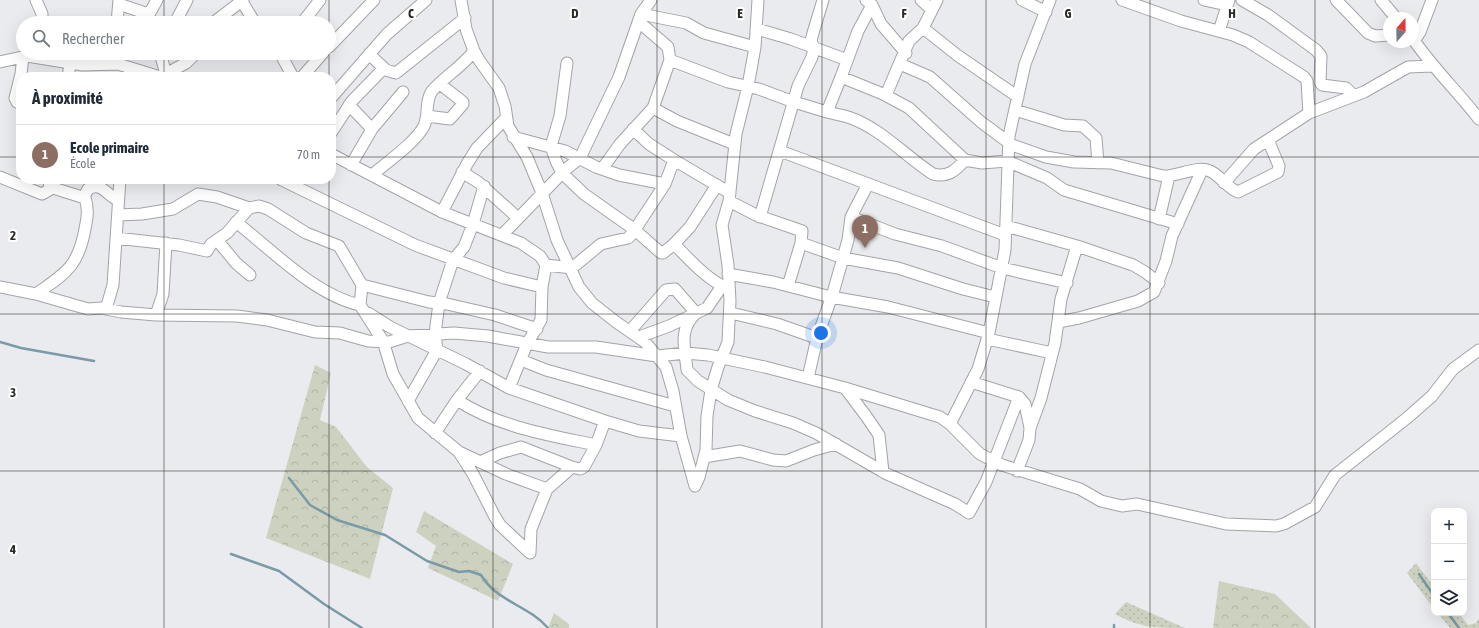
<!DOCTYPE html>
<html lang="fr">
<head>
<meta charset="utf-8">
<style>
  :root { --surface:#fff; --page:#f2f2f3; --text:#1f2937; --muted:#747a83; --line:#e0e1e3; --accent:#d93025 }
  body { margin:0; font-family:"Asap Condensed",sans-serif; background:var(--page); color:var(--text) }
  .controls { position:absolute; right:12px; bottom:12px; display:grid; overflow:hidden; border-radius:8px; box-shadow:0 4px 16px #0002 }
  .controls button { width:36px; height:36px; display:grid; place-items:center; padding:0; border:0; border-bottom:1px solid var(--line); background:var(--surface); color:var(--text); font:20px sans-serif }
  .compass { position:absolute; left:1383px; top:12px; width:36px; height:36px; border-radius:50%; background:var(--surface); box-shadow:0 4px 16px #0002; rotate:20deg }
  .you { position:absolute; left:821px; top:333px; width:14px; height:14px; margin:-10px; border:3px solid #fff; border-radius:50%; background:#1a73e8; box-shadow:0 0 0 6px #1a73e833 }
  .badge { display:grid; place-items:center; width:26px; height:26px; border-radius:50%; background:var(--accent); color:#fff; font-size:13px; font-weight:700 }
  .pin { position:absolute; translate:-50% -33px; filter:drop-shadow(0 1px 2px #0008) }
  .pin::after { content:''; position:absolute; top:21px; width:14px; height:12px; background:inherit; clip-path:polygon(0 0,100% 0,50% 100%) }
  .list { margin:0; padding:0; list-style:none }
  h2 { display:flex; justify-content:space-between; align-items:center; height:52px; margin:0; padding:0 16px; font-size:17px }
  h2 small { font-size:13px; font-weight:400; color:var(--muted) }
  .list li { display:grid; grid-template-columns:26px 1fr auto; gap:12px; align-items:center; box-sizing:border-box; height:60px; padding:0 16px; border-top:1px solid var(--line) }
  .list b { display:block; font-size:15px; white-space:nowrap }
  .list p { margin:0; font-size:13px; white-space:nowrap; color:var(--muted) }
  .list em { font-size:13px; font-style:normal; color:var(--muted) }
  .icon { flex:none; width:22px; height:22px; fill:none; stroke:currentColor; stroke-width:2; stroke-linecap:round; stroke-linejoin:round }
  .map { position:relative; flex:none; width:1479px; height:628px; overflow:hidden }
  .search { position:absolute; background:var(--surface); box-shadow:0 4px 16px #0002; left:16px; top:16px; width:320px; height:44px; display:flex; align-items:center; gap:10px; box-sizing:border-box; padding:0 14px; border-radius:22px; color:var(--muted); font-size:15px }
  .panel { position:absolute; background:var(--surface); box-shadow:0 4px 16px #0002; left:16px; top:72px; width:320px; height:112px; border-radius:16px }
  .map>svg:first-child { display:block }
</style>
</head>
<body>
<div class="map">
<svg width="1479" height="628" viewBox="0 0 1479 628">
  <defs>
    <pattern id="grass-dots" width="8" height="8" patternUnits="userSpaceOnUse"><rect width="8" height="8" fill="#cdd2c0"/><path d="M2 2h.1M6 6h.1" fill="none" stroke="#b0b4a5" stroke-width="1.8" stroke-linecap="round"/></pattern>
    <pattern id="forest-crowns" width="20" height="18" patternUnits="userSpaceOnUse"><rect width="20" height="18" fill="#cdd2c0"/><path d="M2 6a3 3 0 1 1 6 0M12 15a3 3 0 1 1 6 0" fill="none" stroke="#b0b4a5"/></pattern>
  </defs>
  <rect width="100%" height="100%" fill="#eaebee"/>
  <path fill="url(#grass-dots)" d="M1416,563L1434,587V609L1407,573Z
    M1126,602L1185,628C1156,628 1140,628 1115,614Z
    M1438,613H1459L1468,625L1476,623L1479,618V628H1450Z"/>
  <path fill="url(#forest-crowns)" d="M315,365L331,373L320,420L336,427L367,467L393,488L370,579L266,538Z
    M424,511L513,564L498,601L428,568L436,546L416,532Z
    M1219,581L1275,594L1311,628H1213Z
    M554,613L569,624V628H548Z"/>
  <g fill="none" stroke-linecap="round" stroke-linejoin="round">
    <path stroke="#7a9aa7" stroke-width="2.5" d="M0,342L21,348L94,361
      M289,478L310,505L337,520L385,535L427,561L459,572L469,571L481,575C497,602 528,605 548,628
      M231,554L279,571L324,604L362,628
      M1419,574L1434,596
      M1448,613L1459,628
      M1114,628V625"/>
    <defs>
      <path id="minor" d="M36,0L42,14V23
        M241,0L255,23
        M461,0L466,29L474,51L479,60L499,88L505,106L508,126L527,157L542,193L557,240L579,287L592,303L616,322L645,342L666,367L673,391L681,436L695,486
        M866,0L872,5L881,24L906,53
        M921,0L932,10
        M1022,0L1046,12
        M1122,0L1181,21L1233,35L1249,42L1304,77L1307,81L1309,113
        M1204,0L1227,5
        M1242,0L1268,15L1316,50L1321,56L1320,82L1322,85L1346,88L1354,96
        M1336,0L1368,33L1375,36L1389,35
        M1381,0L1396,18
        M119,4L148,14
        M641,14L686,23L704,33L755,47
        M639,22L668,47L670,60L728,82L759,89L794,102L827,112L841,77L883,94L909,108L965,160L982,163L1007,161L1047,178L1064,190L1178,224
        M117,23L119,0
        M144,23L157,0
        M175,23L187,0
        M213,23L243,0
        M302,23L320,0
        M923,28L957,55L1018,97
        M757,29L791,39L847,60
        M1219,31L1229,0
        M1413,39C1433,68 1458,92 1479,119
        M1414,41L1420,32L1432,0
        M329,47L374,0
        M160,53L166,74
        M280,53L293,77
        M369,54L386,70L396,73L465,18
        M0,62L27,56L83,65L118,64L160,77
        M567,63L560,116L551,146L556,161L562,173L584,194L635,230L661,253H663L674,244C690,260 707,280 729,289
        M900,64L930,77L981,122L1012,145L1046,157L1074,162L1111,163L1163,176C1177,177 1197,165 1210,171C1221,176 1227,188 1238,192L1278,172L1279,166L1268,140
        M68,77L70,64
        M160,77L186,63L196,53
        M302,77L323,53
        M841,77L858,31L872,5
        M886,95L909,41L923,28L937,0
        M331,98L387,34L426,0
        M21,104L17,102L15,98L21,74L23,57
        M349,105L372,129
        M653,108L677,121L734,144
        M1015,110L1064,125L1083,126L1096,138L1098,163
        M827,112C834,114 842,115 848,117C881,128 905,156 933,174C948,178 956,170 965,160
        M427,116L450,119L463,104V102L440,84
        M633,129L649,144L674,160
        M331,133L352,101L384,68
        M513,137L565,151L596,167L619,175L665,184L674,160L730,193
        M780,151L1005,235
        M331,154L442,212L521,243L540,256L546,265L542,287L541,320L527,344L509,388
        M351,165L372,129L403,92
        M602,169L620,144L653,108L670,60
        M462,172L478,182L518,218
        M372,175C386,163 416,142 424,126C429,116 425,100 432,91C445,76 462,67 474,51
        M0,177L42,194L49,190L50,179
        M280,179L415,245L504,278L542,287
        M1224,183L1254,149L1309,113L1364,92L1408,67L1432,66
        M84,197L88,189C102,181 107,196 118,200
        M729,201L756,215L802,231L801,243L788,286
        M442,212L467,164L477,148L505,119
        M118,215L142,214L173,209L198,194L217,197L249,208
        M760,217L798,86L812,57L814,48L811,41L813,33L823,0
        M851,217L895,234L942,246L1002,268L1067,283
        M1159,219L1169,176
        M236,222C273,251 315,295 360,305
        M1006,226L1077,246L1133,265L1145,272L1159,283
        M502,235L565,170L580,158L619,77L641,14L651,0
        M116,238L179,245L207,251L211,244L227,233L249,208L259,206L268,209L306,233L339,246L362,285L360,305L383,341L393,374L418,418L459,452L473,474L495,517L500,525L530,553
        M217,240L236,263L250,275
        M801,243L843,258L898,268L963,289L995,297
        M674,244L690,227L717,185
        M546,265L572,268L601,244L628,238L632,234L665,184
        M728,274L773,282L831,297L888,307L989,333
        M362,285L429,302L447,304L495,315L537,329
        M0,287L36,294L88,309L101,308L121,312L156,315L237,316L267,320L315,332L340,333L368,341L389,342L408,336L454,333L488,336L548,347H596L657,356L686,353L708,355L765,367L845,388L940,417L950,424L980,454L1002,465L1080,489L1101,501L1122,506L1137,504L1226,524L1276,526L1284,524L1315,507L1335,475L1407,418L1432,396L1453,369L1479,350
        M36,294C66,273 78,267 85,229C87,219 89,209 85,198L50,187
        M106,309L113,285L120,179
        M368,313L390,327L466,364L509,388L605,421
        M731,313L777,324L817,338
        M156,315L163,294L166,243
        M1058,322L1079,318L1138,301L1154,292L1166,261L1172,236L1202,170
        M630,331L666,290L675,289L696,313C678,330 685,348 687,370L698,381L728,400L755,411L793,423L816,433L887,474L955,504L969,513L986,482L1019,397L971,382
        M639,337L669,326L707,308L722,286
        M987,339L1052,353
        M521,360L546,370L675,406
        M808,378L817,338L833,293L848,240L851,217L868,184
        M845,388L866,416L879,435L883,472
        M457,400C498,427 549,435 596,445
        M408,401L437,350L435,334L439,303L453,260L464,247L473,224L484,186
        M950,424L978,369L989,333L1005,250L1009,136L1025,64L1050,0
        M1030,428L1041,398L1055,343L1061,299L1077,246
        M435,433L457,400L480,371
        M459,452L506,474L547,489
        M704,457L740,451L773,460L786,461L814,450L836,444
        M480,462L500,453L521,447L572,467
        M1017,471L1029,440L1030,428L1025,404L1019,397
        M695,486L699,477L706,450L707,416L711,390L718,367L728,342L730,301L728,265L722,225L729,201L736,134L748,86L755,47L758,0
        M530,553L531,529L547,489L572,467L580,469L584,467L596,445L605,421L639,431L681,436"/>
    </defs>
    <use href="#minor" stroke="#a3a4a8" stroke-width="13"/>
    <use href="#minor" stroke="#fff" stroke-width="11"/>
  </g>
  <path fill="none" stroke="#29292b" stroke-width="1" stroke-opacity="0.55" d="M164,0V23M329,0V23M493,0V628M657,0V628M822,0V628M986,0V628M1150,0V628M1315,0V628M164,53V77M329,53V77M0,157H21M331,157H1479M164,179V628M329,179V628M0,314H1479M0,471H1479"/>
  <g font-size="13" text-anchor="middle" font-weight="bold" fill="#29292b" stroke="#fff" stroke-width="4" stroke-linejoin="round" paint-order="stroke">
    <text x="411" y="18">C</text>
    <text x="575" y="18">D</text>
    <text x="740" y="18">E</text>
    <text x="904" y="18">F</text>
    <text x="1068" y="18">G</text>
    <text x="1232" y="18">H</text>
    <text x="13" y="240">2</text>
    <text x="13" y="397">3</text>
    <text x="13" y="554">4</text>
  </g>
</svg>
<div class="controls">
<button>+</button>
<button>−</button>
<button><svg class="icon" aria-label="layers" viewBox="0 0 24 24"><path d="M12 4l9 5-9 5-9-5zM3 14l9 5 9-5"/></svg></button>
</div>
<svg class="compass" viewBox="-18 -18 36 36"><path d="M0-13l5 13h-10z" fill="#e53935"/><path d="M0 13l5-13h-10z" fill="#747a83"/></svg>
<div class="you"></div>
<div class="pin badge" style="left:865px;top:248px;background:#8d6e63">1</div>
<div class="search"><svg class="icon" aria-label="search" viewBox="0 0 24 24"><circle cx="10" cy="10" r="6"/><path d="M15 15l6 6"/></svg>Rechercher</div>
<section class="panel">
<h2>À proximité<small></small></h2>
<ul class="list">
<li><span class="badge" style="background:#8d6e63">1</span><div><b>Ecole primaire</b><p>École</p></div><em>70 m</em></li>
</ul>
</section>
</div>
</body>
</html>
